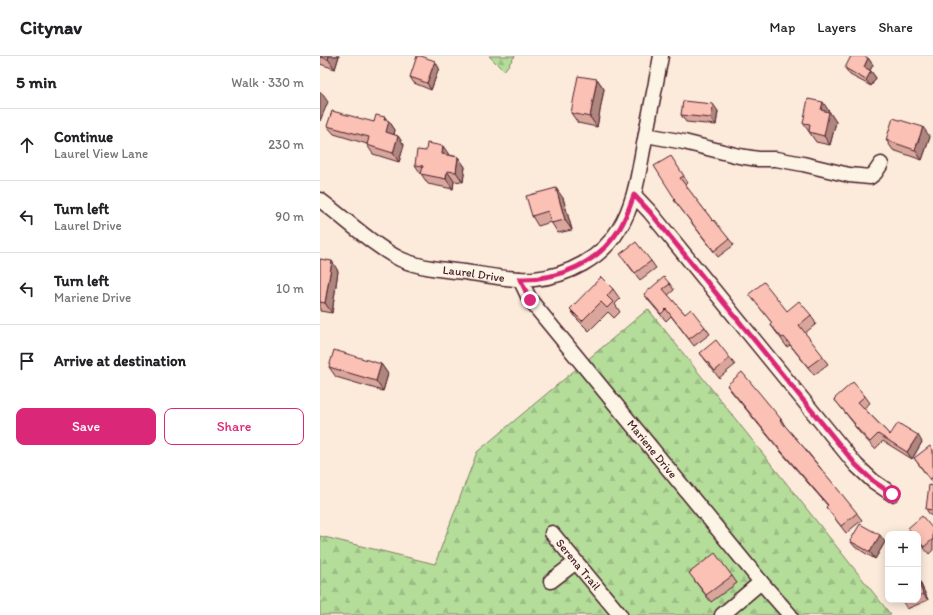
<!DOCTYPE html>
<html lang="en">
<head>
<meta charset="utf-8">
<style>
  :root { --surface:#fff; --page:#f2f2f2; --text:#202124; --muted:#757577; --line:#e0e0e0; --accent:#db2777 }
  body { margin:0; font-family:Itim,sans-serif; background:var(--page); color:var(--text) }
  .controls { position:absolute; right:12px; bottom:12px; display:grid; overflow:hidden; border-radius:8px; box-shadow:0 2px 10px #0003 }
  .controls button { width:36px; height:36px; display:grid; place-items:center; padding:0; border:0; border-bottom:1px solid var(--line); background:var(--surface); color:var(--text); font:20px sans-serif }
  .stop { position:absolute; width:12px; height:12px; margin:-9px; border:3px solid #db2777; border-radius:50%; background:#fff }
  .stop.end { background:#db2777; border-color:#fff; box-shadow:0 1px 4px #0008 }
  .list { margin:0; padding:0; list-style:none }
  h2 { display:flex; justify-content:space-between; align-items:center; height:52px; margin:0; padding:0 16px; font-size:17px }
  h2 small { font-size:13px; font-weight:400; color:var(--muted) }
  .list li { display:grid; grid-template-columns:26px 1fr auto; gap:12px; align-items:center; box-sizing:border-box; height:72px; padding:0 16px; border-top:1px solid var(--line) }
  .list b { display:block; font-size:15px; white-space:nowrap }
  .list p { margin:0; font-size:13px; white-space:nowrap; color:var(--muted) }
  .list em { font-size:13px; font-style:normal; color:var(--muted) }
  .actions { display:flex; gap:8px; padding:12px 16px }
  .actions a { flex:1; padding:9px 0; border:1px solid var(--accent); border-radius:8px; text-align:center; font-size:14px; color:var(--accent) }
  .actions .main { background:var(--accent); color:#fff }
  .icon { flex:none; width:22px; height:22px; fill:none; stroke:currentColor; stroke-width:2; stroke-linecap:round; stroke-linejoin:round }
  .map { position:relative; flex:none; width:613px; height:559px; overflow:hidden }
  header { display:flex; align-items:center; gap:24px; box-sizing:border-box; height:56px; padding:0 20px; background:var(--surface); border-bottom:1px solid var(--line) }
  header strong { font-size:19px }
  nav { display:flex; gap:22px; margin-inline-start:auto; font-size:14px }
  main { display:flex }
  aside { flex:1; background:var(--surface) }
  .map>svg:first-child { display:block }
</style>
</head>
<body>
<header>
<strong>Citynav</strong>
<nav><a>Map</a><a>Layers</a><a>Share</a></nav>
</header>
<main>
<aside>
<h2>5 min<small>Walk · 330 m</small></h2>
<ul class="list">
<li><svg class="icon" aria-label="ahead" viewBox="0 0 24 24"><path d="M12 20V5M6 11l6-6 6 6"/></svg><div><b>Continue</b><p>Laurel View Lane</p></div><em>230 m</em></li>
<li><svg class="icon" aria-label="left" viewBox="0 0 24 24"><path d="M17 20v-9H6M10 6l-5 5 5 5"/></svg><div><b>Turn left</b><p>Laurel Drive</p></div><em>90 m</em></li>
<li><svg class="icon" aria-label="left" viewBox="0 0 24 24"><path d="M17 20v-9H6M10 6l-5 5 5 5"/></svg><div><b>Turn left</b><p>Mariene Drive</p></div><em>10 m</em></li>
<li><svg class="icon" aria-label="arrive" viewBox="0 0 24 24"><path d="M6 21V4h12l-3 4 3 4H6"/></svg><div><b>Arrive at destination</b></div></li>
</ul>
<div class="actions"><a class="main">Save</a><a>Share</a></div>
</aside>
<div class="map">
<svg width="613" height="559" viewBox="0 0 613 559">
  <defs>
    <pattern id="forest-firs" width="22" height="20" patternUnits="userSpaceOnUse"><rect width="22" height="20" fill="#b4dd9a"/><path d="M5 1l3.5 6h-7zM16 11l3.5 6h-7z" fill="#9cbd85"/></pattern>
  </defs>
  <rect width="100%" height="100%" fill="#fcebdb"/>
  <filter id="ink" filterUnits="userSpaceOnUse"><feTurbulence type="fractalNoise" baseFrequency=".025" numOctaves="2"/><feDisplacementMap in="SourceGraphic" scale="8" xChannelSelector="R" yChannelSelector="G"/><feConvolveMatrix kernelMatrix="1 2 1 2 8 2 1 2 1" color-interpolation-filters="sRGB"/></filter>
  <g filter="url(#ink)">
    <path fill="url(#forest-firs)" stroke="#7f7e62" d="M169,0H195L184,15Z
      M328,253L571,559H0V480L115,508L157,396Z"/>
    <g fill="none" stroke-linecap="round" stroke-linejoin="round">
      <defs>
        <g id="minor">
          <path d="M326,79L364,86L419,100L438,103H456L483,108L529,119L550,121L555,117L561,108"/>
          <path d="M314,139L330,156L536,409L553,425L572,438"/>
          <path id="s1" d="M0,144C27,164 51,188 80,203C100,212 124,214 145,216C166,219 194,225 214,223C248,220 282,202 299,173C316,146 319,113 325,83C330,55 336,28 341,0"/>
          <path id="s2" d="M200,223L210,244L441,526L470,559"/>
          <path id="s3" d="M232,477L300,559"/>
          <path d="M231,525L256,506"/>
          <path d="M402,559L441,526"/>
        </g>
      </defs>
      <use href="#minor" stroke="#4a1f2b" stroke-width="17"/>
      <use href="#minor" stroke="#fcf5e5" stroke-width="14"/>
    </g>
    <path fill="#d9a69c" stroke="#4a1f2b" d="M0,0H19L15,13L0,8Z
      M548,2L553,9L550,14L556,22L551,30L530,19L525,12Z
      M119,12L111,34L94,27L90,21Z
      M277,23L284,33L277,71L258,67L251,57Z
      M398,55L396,69L366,66L361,59Z
      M510,56V57L516,66L510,89L496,86L483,67Z
      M65,61L67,65H69L75,74L74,79L78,80L84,89L79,106L53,98L47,89V88L14,78L7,70L54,66Z
      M610,81L602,104L573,94L566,84Z
      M130,99L138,101L145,111L143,126L134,125L133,133L108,128L95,109Z
      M355,107L368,127L365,129L393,165L409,183L414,189L398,201L354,144L355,143Z
      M243,142L252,174L238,177L231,166L218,170L212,160Z
      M0,203L18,215L12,257L0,255Z
      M305,205H331L336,212L320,224Z
      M350,228L354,234L348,239L365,258L385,271L390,278L374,290L351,260L346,265L329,245L324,238Z
      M293,233L300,243L295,248L300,256L294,262L288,256L269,275L257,263L250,253Z
      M429,238L467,255L491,259L496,268L485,277L508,308L494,319L470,289L467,291L456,276L450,268L452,267Z
      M380,297L410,302L415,309L399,322Z
      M61,308L68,318L63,335L16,321L9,311Z
      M407,329L461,363L465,370L486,394L542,464L526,477L506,451L508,450L461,396L411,335Z
      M545,340L550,347L544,352L570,379L602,386L592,403L563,385L555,393L539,376L534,369H535L519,349L514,343Z
      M613,394V428L594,402Z
      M613,430V460L610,459L606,453Z
      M588,472L613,473V494L609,498L598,485V478H592Z
      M530,485L565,486L555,503L535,491Z
      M412,520L417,527L391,546L374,524Z
      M598,523L600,526L608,544L587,553L582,544H598Z"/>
    <path fill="#b0877f" stroke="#4a1f2b" d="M9,0H19L15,13L8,3Z
      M548,2L553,9L548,18L544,11Z
      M115,5L119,12L111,34L107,27Z
      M551,15L556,22L551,30L546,24Z
      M277,23L284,33L277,71L270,61Z
      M1,36L8,46L0,65V38Z
      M503,46L516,66L510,89L504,80L501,54Z
      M393,48L398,55L396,69L391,62Z
      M65,61L69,67V65L75,74L72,85L66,76L64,64Z
      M603,71L610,81L602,104L595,94Z
      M78,80L84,89L79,106L73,97Z
      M123,90L130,100L122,98Z
      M138,101L145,111L143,126L136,116Z
      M127,115L134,125L133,133L126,123Z
      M236,132L243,142L252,174L245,164Z
      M12,205L18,215L12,257L5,247Z
      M61,308L68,318L63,335L56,325Z
      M598,379L602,386L592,403L587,396Z
      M560,479L565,486L555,503L550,496Z
      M598,523L600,526L608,544L603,538L598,525Z"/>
    <path fill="#fcc1b5" stroke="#4a1f2b" d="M0,0H9L8,3L0,1Z
      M97,0H101L115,5L107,27L90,21Z
      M531,0H544L548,2L544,11L551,15L546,24L525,12Z
      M258,20L277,23L270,61L251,57Z
      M488,43L503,46L501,54L509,56L504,80L489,76L490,68L483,67Z
      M363,45L393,48L391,62L361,59Z
      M12,55L54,66L56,59L65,61L64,64L69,65L66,76L78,80L73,97L47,89L49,81L7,70Z
      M573,62L603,71L595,94L566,84Z
      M107,87L123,90L122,98L138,101L136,116L127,115L126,123L101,118L103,110L95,109L97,94L106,95Z
      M351,100L364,120L360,122L393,165L394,164L409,183L394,195L354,144L355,143L334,110Z
      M236,132L245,164L231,167L228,155L212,160L206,140Z
      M316,186L331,205L315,217L300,198Z
      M0,203L12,205L5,247L0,246Z
      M281,221L293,233L287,240L293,246L287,252L281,246L262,265L250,253Z
      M344,221L350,228L343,233L365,258L371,253L385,271L369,283L346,253L341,258L324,238Z
      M444,226L467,255L479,245L491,259L479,269L503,300L488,311L464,281L462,282L450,268L452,267L429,238Z
      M396,284L410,302L395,315L380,297Z
      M14,294L61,308L56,325L9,311Z
      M422,316L461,363L460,364L486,394V395L512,426L537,457L521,470L506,451L508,449L456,389L407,329Z
      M533,326L545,340L538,346L570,379L578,367L598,379L587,396L558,378L550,386L534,369L535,368L514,343Z
      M610,390L613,394V421L610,423L594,402Z
      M609,429L613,430V454L606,453Z
      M602,460L613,473V483L604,491L598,484V478H593L588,472Z
      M540,468L560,479L550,496L530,485Z
      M395,497L412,520L386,539L369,517Z
      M598,525L603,538L598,540Z
      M582,544H589L583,547Z"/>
  </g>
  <g fill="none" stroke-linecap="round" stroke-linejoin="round" filter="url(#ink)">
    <path stroke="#db2777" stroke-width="5" d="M210,244L200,223C239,224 279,207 300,172C306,162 310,150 314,139L330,156L536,409L553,425L572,438"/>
  </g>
  <g text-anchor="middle" stroke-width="4" stroke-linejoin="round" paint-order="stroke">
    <g font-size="12" fill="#4a1f2b" stroke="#fcf5e5">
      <text dy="4" stroke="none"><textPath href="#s1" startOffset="175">Laurel Drive</textPath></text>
      <text dy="4" stroke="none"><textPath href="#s2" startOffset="216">Mariene Drive</textPath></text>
      <text dy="4" stroke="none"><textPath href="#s3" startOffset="41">Serena Trail</textPath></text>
    </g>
  </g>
</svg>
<div class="controls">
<button>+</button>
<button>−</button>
</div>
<div class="stop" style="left:572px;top:438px"></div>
<div class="stop end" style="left:210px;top:244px"></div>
</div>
</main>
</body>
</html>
